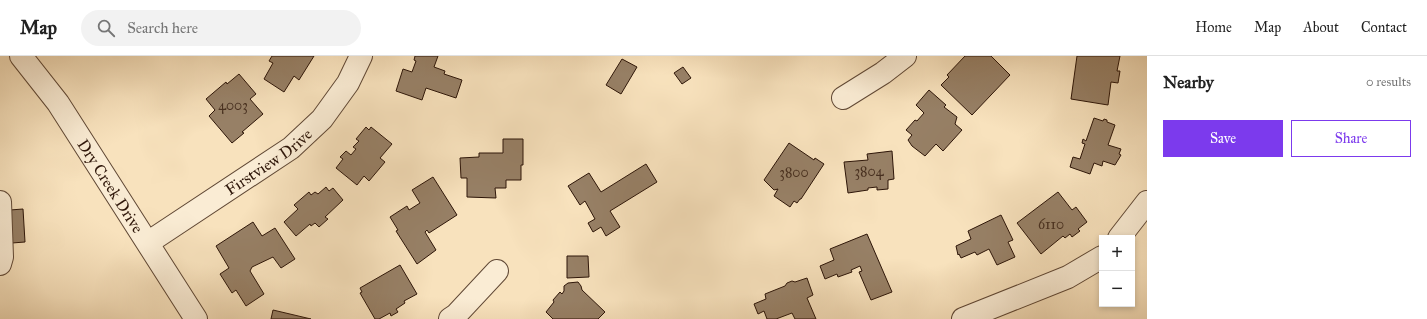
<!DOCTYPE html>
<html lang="en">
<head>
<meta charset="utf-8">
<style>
  :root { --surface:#fff; --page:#f2f2f2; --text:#222; --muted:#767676; --line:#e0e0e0; --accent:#7c3aed }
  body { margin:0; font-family:"IM FELL Great Primer",serif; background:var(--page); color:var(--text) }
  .controls { position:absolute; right:12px; bottom:12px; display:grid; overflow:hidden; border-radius:0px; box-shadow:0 2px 6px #0003 }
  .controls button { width:36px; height:36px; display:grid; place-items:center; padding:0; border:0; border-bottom:1px solid var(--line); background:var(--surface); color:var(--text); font:20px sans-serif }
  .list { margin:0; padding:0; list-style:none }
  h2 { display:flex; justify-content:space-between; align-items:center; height:52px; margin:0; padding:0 16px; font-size:17px }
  h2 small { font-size:13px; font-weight:400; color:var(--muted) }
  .actions { display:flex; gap:8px; padding:12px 16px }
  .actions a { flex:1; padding:9px 0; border:1px solid var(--accent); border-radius:0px; text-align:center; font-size:14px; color:var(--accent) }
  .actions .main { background:var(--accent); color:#fff }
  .icon { flex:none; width:22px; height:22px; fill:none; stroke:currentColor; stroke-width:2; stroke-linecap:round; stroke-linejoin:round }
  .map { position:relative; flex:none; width:1147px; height:263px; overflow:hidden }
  header { display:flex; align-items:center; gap:24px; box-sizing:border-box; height:56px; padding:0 20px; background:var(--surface); border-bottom:1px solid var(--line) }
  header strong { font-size:19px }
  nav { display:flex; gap:22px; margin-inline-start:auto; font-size:14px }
  .search { width:280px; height:36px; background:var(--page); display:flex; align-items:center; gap:10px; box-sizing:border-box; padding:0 14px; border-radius:22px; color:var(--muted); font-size:15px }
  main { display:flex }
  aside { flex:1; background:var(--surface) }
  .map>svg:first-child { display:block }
</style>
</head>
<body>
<header>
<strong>Map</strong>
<div class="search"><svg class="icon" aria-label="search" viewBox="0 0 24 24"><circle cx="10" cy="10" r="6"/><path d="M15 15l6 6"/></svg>Search here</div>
<nav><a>Home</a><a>Map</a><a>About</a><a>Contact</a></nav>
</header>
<main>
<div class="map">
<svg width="1147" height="263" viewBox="0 0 1147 263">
  <rect width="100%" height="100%" fill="#f8e2bd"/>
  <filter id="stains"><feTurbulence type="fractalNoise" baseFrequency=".005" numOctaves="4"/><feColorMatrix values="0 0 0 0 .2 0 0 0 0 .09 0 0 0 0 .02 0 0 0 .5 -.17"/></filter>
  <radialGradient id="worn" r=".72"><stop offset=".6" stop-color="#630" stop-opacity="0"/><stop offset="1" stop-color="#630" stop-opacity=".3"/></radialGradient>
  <path fill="#978066" stroke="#2d1508" d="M272,0H314L299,24L294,20L284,36L264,23L273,7L269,5Z
    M415,0H438L434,11L445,15L444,18L462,24L456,42L426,32L422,44L396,35L403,13L412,16L416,5L414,4Z
    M965,0H991L1010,19L972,59L941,29L949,21L947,19Z
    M1077,0H1120L1117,15H1120L1118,27L1111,26L1108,49L1071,43Z
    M622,3L637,11L621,38L606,29Z
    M683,11L691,22L682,28L674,17Z
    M239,18L256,38L250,43L263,58L242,76L244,77L232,87L209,60L215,54L206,43L226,26L227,28Z
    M929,34L946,49L944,51L957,61L955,68L962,74L943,95L936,88L925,100L912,90L908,84L912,79L906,74L915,64L917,65L924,57L916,49Z
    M1094,62L1103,65L1104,63L1107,64V66L1115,69L1108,89L1121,93L1119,98L1121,99L1115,109L1103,105L1102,110L1094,107L1090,118L1070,111L1073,101L1080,103L1085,88L1082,87L1083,83L1086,85Z
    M366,71L369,74L371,71L392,88L380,102L385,106L369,125L364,120L357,129L336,112L343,103L340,101L346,95L351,99L356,93L353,91L359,85L356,83Z
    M503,83H523V109H521V124H506V132H495L496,142L467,141V122H461L460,102L479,101V97H503Z
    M789,87L814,104L815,102L824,108L801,143H800L797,147L794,145L790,151L774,140L778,133L774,134L764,124Z
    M892,95L894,123L888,124V133L877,134V131L868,132V134L848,137L844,106L868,104L867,98Z
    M646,108L657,126L610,155L620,171L606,180L601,171L593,176L588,167L595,163L585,145L580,149L568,130L589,117L601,136Z
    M433,121L457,159L429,177L427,174L425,176L436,194L417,208L396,175L398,174L390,161L407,150L409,154L420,147L412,134Z
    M326,131L329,135L333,132L343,144L325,161L328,163L319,171L315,167L311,170L310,168L296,180L284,166L298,153L294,149L309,136L311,139L315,136L318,138Z
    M1058,136L1072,154L1076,151L1087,166L1078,173L1080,175L1072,181L1070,178L1065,182L1063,180L1041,198L1017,167Z
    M23,153L25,186L12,187L10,154Z
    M1001,159L1013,184L1008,186L1015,201L997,209L989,193L977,199L975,196L961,202L959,198L958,199L956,190L971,183L968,175Z
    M253,166L262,180L275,172L295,203L281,212L273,201L252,211L250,215L264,238L246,250L236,234L232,237L220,218L229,212L216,190Z
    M867,178L892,236L871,244L859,216L862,215L860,210L851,214L852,216L838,221L837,218L825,223L820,210L834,204L830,193Z
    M567,200H588L589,221L567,222Z
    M400,209L417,238L404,245L405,247L396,253L398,256L391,260L390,257L379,263H375L360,237L362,236L360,232Z
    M807,222L813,239L807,242L816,263H795L792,257L776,263H767L764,255L758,258L754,248L766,243L765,238L785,230L787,227L792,225L795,226Z
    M578,226L581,230L582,234L605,256L598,263H553L546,256L554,246L553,244L560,236L562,238L564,235V230L568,227Z
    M273,254L311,263H271Z"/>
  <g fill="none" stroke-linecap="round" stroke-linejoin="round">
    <defs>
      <g id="minor">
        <path id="s1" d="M21,0L58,47L196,263"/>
        <path d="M843,42L883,17L905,0"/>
        <path d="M0,146L2,201L0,208"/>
        <path d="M1119,182L1147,146"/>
        <path id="s2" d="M149,186L291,92L322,63L348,27L361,0"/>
        <path d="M450,263L456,259L497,215"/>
        <path d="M963,263L1068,221L1102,201"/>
      </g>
    </defs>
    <use href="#minor" stroke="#604835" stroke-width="24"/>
    <use href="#minor" stroke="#faecd4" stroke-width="22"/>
  </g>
  <g text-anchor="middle" stroke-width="3" stroke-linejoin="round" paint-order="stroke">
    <g font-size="14" fill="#483020">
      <text x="233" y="54">4003</text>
      <text x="869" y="120">3804</text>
      <text x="794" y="121">3800</text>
      <text x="1051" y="173">6110</text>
    </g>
    <g font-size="16" fill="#2d1508" stroke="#faecd4">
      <text dy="6" stroke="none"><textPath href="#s2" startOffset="144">Firstview Drive</textPath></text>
      <text dy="6" stroke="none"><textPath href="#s1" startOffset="158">Dry Creek Drive</textPath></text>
    </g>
  </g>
  <rect width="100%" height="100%" filter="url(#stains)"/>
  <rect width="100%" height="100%" fill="url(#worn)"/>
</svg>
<div class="controls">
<button>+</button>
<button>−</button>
</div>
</div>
<aside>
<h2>Nearby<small>0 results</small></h2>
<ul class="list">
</ul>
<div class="actions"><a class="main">Save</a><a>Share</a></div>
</aside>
</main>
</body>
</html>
